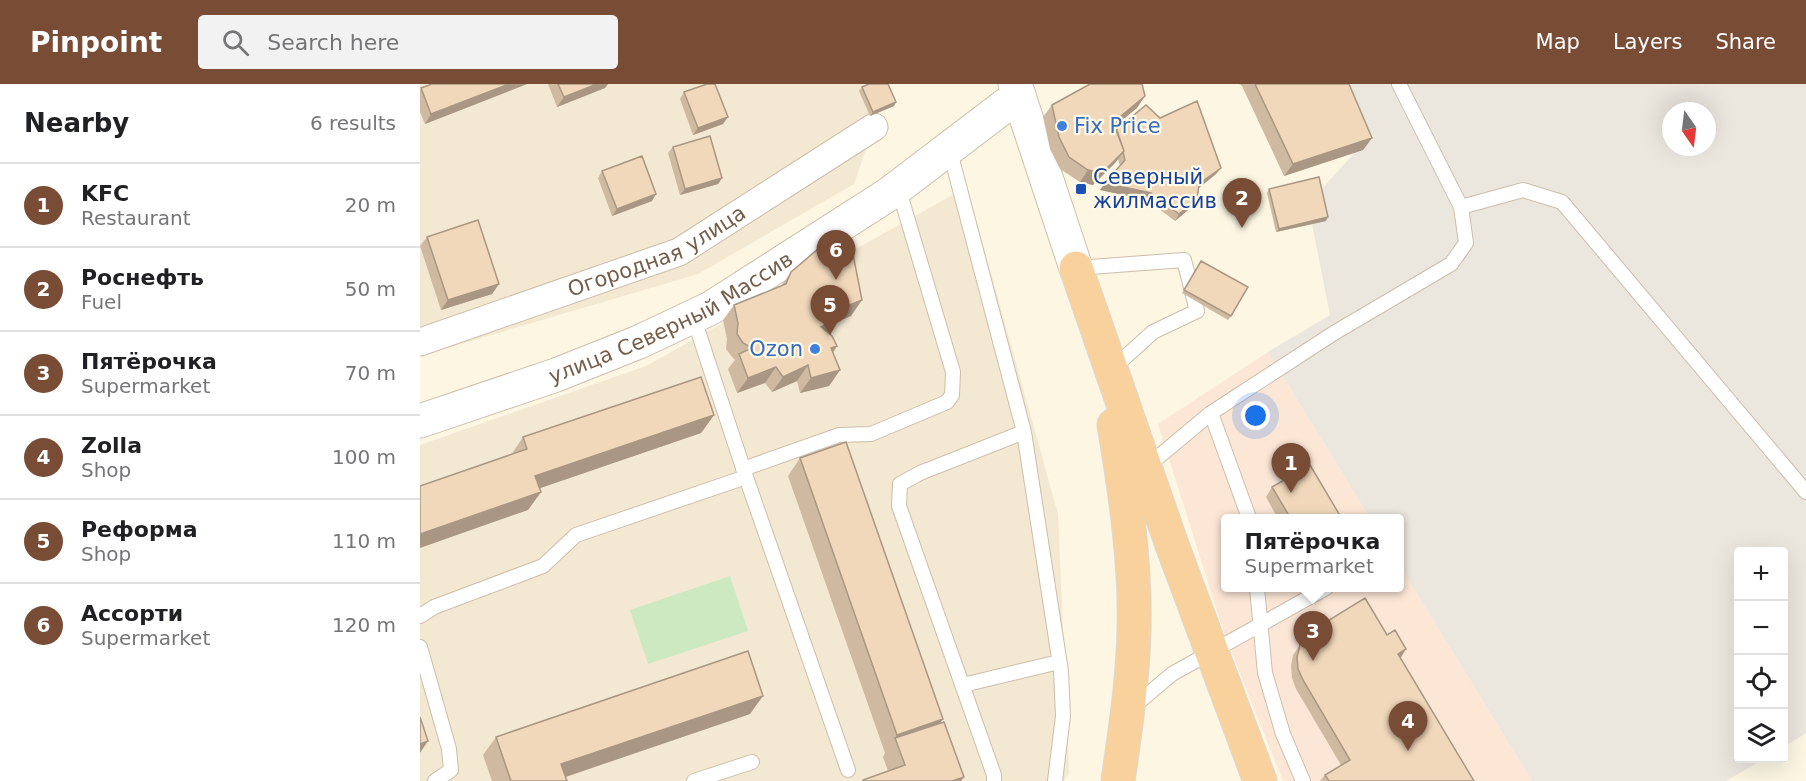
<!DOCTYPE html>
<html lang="en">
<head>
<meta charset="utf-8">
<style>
  :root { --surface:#fff; --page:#f2f2f2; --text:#202124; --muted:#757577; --line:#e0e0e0; --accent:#794c35 }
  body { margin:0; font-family:"DejaVu Sans",sans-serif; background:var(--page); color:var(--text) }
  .controls { position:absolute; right:18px; bottom:18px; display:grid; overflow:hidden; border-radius:6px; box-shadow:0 6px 24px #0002 }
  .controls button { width:54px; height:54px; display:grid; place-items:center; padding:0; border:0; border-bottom:2px solid var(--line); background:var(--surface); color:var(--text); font:30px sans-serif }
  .compass { position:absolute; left:1242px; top:18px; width:54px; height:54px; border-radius:50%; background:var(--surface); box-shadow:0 6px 24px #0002; rotate:166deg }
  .you { position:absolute; left:836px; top:332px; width:21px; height:21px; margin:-15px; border:4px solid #fff; border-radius:50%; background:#1a73e8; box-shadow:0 0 0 9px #1a73e833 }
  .badge { display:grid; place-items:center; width:39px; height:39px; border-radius:50%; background:var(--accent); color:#fff; font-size:20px; font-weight:700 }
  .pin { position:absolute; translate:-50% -50px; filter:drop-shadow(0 2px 3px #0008) }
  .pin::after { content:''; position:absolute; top:32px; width:21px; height:18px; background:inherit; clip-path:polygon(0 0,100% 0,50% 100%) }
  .popup { position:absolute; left:801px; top:430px; width:183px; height:78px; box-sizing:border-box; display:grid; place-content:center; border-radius:6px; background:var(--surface); filter:drop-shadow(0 2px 4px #0005); font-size:20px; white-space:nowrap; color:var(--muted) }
  .popup b { font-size:22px; color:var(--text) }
  .popup::after { content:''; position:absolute; left:50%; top:100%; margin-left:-12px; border:12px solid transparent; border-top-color:var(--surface) }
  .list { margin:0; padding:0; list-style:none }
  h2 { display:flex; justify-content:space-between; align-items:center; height:78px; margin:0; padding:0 24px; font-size:26px }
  h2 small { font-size:20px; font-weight:400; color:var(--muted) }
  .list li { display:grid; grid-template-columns:39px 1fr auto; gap:18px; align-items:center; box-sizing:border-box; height:84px; padding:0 24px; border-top:2px solid var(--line) }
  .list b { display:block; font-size:22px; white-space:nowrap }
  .list p { margin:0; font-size:20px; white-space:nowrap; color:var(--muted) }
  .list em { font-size:20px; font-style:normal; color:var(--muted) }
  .icon { flex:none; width:33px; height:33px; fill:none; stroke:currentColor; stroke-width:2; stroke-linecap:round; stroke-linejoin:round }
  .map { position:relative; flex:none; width:1386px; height:697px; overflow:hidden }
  header { display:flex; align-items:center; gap:36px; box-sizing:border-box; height:84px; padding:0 30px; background:var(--accent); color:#fff }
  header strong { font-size:28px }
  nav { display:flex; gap:33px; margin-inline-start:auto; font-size:21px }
  .search { width:420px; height:54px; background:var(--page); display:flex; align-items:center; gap:15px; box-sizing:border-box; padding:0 21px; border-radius:6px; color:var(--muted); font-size:22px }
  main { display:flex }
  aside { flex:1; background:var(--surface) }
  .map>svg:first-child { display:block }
</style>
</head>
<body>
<header>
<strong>Pinpoint</strong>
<div class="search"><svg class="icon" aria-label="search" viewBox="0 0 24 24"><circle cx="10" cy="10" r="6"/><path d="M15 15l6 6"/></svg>Search here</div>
<nav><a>Map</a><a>Layers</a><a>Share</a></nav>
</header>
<main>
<aside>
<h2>Nearby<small>6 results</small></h2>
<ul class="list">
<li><span class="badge">1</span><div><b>KFC</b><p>Restaurant</p></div><em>20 m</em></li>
<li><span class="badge">2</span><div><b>Роснефть</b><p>Fuel</p></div><em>50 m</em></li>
<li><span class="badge">3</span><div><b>Пятёрочка</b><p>Supermarket</p></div><em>70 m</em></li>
<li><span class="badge">4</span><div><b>Zolla</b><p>Shop</p></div><em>100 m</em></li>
<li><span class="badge">5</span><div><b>Реформа</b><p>Shop</p></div><em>110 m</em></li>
<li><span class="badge">6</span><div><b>Ассорти</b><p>Supermarket</p></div><em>120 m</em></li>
</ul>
</aside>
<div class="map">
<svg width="1386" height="697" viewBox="0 0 1386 697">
  <rect width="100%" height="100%" fill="#fcf6e3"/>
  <path fill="#f3e8d2" d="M0,0H468L434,100L278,190L0,272Z
    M547,103L638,430L649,688L644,697H0V361L226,282Z"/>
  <path fill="#fce7d7" d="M848,268L950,434H806V504H980V482L1112,697H863L804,549L738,340Z"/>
  <path fill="#ebe6de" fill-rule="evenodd" d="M927,0H1386V649L1364,663V467H1318V674L1344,675L1306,697H1112L980,482V434H950L848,268L910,231L888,120L949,53ZM1251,27H1287V63H1251Z"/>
  <path fill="#cde9c2" d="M310,492L328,547L228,580L210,526Z"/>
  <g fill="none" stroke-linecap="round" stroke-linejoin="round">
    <defs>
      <path id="service" d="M529,64L604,348L641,587L643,632L635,697
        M1041,123L1103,106L1142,118L1386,408
        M657,184L764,176L777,227L733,248L691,286
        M273,232L326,393L428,686
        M791,329L829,434
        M725,384L791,329L914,249L1031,180L1046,159L1041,123L979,0
        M323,385L419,351L451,350L527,318L532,311L533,288L478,103
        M837,504L845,589L863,650L883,697
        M0,532L14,523L123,482L156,451L326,393
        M0,563L29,665L31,686L15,697
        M543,601L639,578
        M713,623L752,590L906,504
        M274,697L332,678
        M574,697V691L479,422L480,400L500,389L604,348"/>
      <g id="minor">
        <path id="s1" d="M0,258L259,168L454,43"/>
      </g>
      <g id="tertiary">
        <path id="s2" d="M0,337L136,291L219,258L291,224L469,110L599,11"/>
      </g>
      <path id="secondary" d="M595,0L656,184"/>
      <path id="trunk" d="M656,184L752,461L840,697
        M694,341C705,406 716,481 714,546C713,596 705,647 698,697"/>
    </defs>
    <use href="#service" stroke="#cdbeaa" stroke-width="16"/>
    <use href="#minor" stroke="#cdbeaa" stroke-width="29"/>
    <use href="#tertiary" stroke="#cdbeaa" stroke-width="35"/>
    <use href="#secondary" stroke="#d0bfa8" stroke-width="35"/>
    <use href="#trunk" stroke="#ded8d4" stroke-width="35"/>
    <use href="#service" stroke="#fff" stroke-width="14"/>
    <use href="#minor" stroke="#fff" stroke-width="27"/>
    <use href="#tertiary" stroke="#fff" stroke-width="33"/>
    <use href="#secondary" stroke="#fff" stroke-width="33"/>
    <use href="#trunk" stroke="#f8d19c" stroke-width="33"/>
  </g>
  <path fill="#cfbaa1" d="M107,0L5,40L0,28V6L1,4Z
    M128,0H188L185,4L137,23Z
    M819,0H929L952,54L943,66L864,92L822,2Z
    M442,3L476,18L474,22L450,32L439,7Z
    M264,8L303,40L273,51L260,15Z
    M632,21L717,24L695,42L696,46L796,90L779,104L777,115L773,122L755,137L727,116L680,106L700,82L698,75L695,79L673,101L660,98L640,85L630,65L623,33Z
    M253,63L302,94L298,100L260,111L248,69Z
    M182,87L232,117L192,132L178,94Z
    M849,105L906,137L856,148L847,109Z
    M7,153L79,200L72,210L21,226L0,162Z
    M400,175L431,232L413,239L407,248L417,262L413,269L420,286L409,302L380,309L377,297L352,308L345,299L317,309L308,285L315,276L313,274L306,265L307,255L303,236L314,221L361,202L371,188Z
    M779,180L811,232L808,236L762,209Z
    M294,331L281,349L120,404L121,408L108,426L91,371L103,353Z
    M380,374L523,635L520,639L544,693L541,697H442L468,687L463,673L465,669L368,392Z
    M852,403L922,435H858L846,413Z
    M887,551L980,574L1054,697H900L905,691L921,681L876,605L872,594L871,582L873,571Z
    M330,630L146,693L147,697H72L63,671L76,653Z"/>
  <path fill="#a99783" d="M89,0H107L5,40L11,30Z
    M177,0H188L185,4L137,23L144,13Z
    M725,12L717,24L685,50L694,38Z
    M476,18L474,22L450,32L453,28Z
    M308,33L303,40L273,51L278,44Z
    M952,54L943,66L864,92L873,80Z
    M704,67L695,79L673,101L660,98L668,86Z
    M801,84L796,90L775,107L779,100Z
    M302,94L298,100L260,111L265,105Z
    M685,99L731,109L727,116L680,106Z
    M236,110L232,117L192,132L197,125Z
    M777,115L773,122L755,137L759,130Z
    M908,133L906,137L856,148L859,145Z
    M79,200L72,210L21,226L28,216Z
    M442,216L431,232L413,239L404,252L390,259L412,228Z
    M417,262L406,278L411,264Z
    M388,281L377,297L352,308L363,293Z
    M356,283L345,299L317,309L328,294Z
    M420,286L409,302L380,309L391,294Z
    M294,331L281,349L103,410L115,392Z
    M121,408L108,426L0,464V450Z
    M986,565L980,575L978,570Z
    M343,612L330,630L133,697L141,680Z
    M523,635L510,653L475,654L465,669L477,651Z
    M8,657L0,669V660Z
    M544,693L541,697H532Z"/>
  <path fill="#f1d8bb" stroke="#a99783" stroke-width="1.5" d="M12,0H89L11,30L1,4Z
    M138,0H177L144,13Z
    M287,0H295L308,33L278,44L264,8Z
    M449,0H468L476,18L453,28L442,3Z
    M670,0H722L725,12L694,38L704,67L682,89L668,86L649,73L639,53L632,21Z
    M835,0H929L952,54L873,80Z
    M777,17L801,84L779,100L777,115L759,130L731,109L685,99L705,76L703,68L704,67L696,46L726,21L740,34Z
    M290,52L302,94L265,105L253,63Z
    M222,72L236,110L197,125L182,87Z
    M899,93L908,133L859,145L849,105Z
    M58,136L79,200L28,216L7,153Z
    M398,165L400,175L432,165L442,216L412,228L415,236L401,243L412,252L417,262L411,264L420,286L391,294L388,281L363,293L356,283L328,294L319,270L332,264L323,259L317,250L318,239L314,221L366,200L371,188Z
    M781,177L828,203L811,232L764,206Z
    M281,293L294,331L115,392L121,408L0,450V402L107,365L103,353Z
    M426,358L523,635L477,651L380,374Z
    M890,381L922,435H871L852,403Z
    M945,514L967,551L975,546L986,565L978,570L1054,697H909L905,691L930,676L883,596L878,585L877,573L880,561L887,551L896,544Z
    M328,567L343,612L141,680L147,697H91L76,653Z
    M0,633L8,657L0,660Z
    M524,638L544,693L532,697H443V696L485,681L475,654Z"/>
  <g fill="#3f7fe0" stroke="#fff9e9" stroke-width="2">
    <circle cx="642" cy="42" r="6"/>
    <circle cx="395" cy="265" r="6"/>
  </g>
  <rect fill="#1a4fb4" stroke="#fff9e9" stroke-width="2" x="655" y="99" width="12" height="12" rx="3"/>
  <g text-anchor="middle" stroke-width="4.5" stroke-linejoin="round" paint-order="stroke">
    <g font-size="21" fill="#366cbe" stroke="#fff9e9" text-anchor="start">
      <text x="654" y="49">Fix Price</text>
      <text x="383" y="272" text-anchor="end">Ozon</text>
    </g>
    <g font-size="21" fill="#164399" stroke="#fff9e9" text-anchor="start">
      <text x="673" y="100">Северный<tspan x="673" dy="24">жилмассив</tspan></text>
    </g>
    <g font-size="21" fill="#745e4a" stroke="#fff9e9">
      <text dy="7" stroke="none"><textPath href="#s1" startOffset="254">Огородная улица</textPath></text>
      <text dy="7" stroke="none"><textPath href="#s2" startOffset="272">улица Северный Массив</textPath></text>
    </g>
  </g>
</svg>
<div class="controls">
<button>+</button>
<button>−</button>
<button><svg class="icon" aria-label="locate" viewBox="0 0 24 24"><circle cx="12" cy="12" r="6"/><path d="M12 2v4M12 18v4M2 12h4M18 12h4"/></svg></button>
<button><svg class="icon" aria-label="layers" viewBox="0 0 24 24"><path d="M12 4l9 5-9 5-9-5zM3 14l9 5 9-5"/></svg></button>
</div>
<svg class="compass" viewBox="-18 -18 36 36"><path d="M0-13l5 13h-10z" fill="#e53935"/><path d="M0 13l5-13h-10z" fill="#757577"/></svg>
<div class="you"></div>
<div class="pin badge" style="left:871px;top:409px">1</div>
<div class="pin badge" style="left:822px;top:144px">2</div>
<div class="pin badge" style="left:893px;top:577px">3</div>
<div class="popup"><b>Пятёрочка</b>Supermarket</div>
<div class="pin badge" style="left:988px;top:667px">4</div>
<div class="pin badge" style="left:410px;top:251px">5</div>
<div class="pin badge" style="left:416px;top:196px">6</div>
</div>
</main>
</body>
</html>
